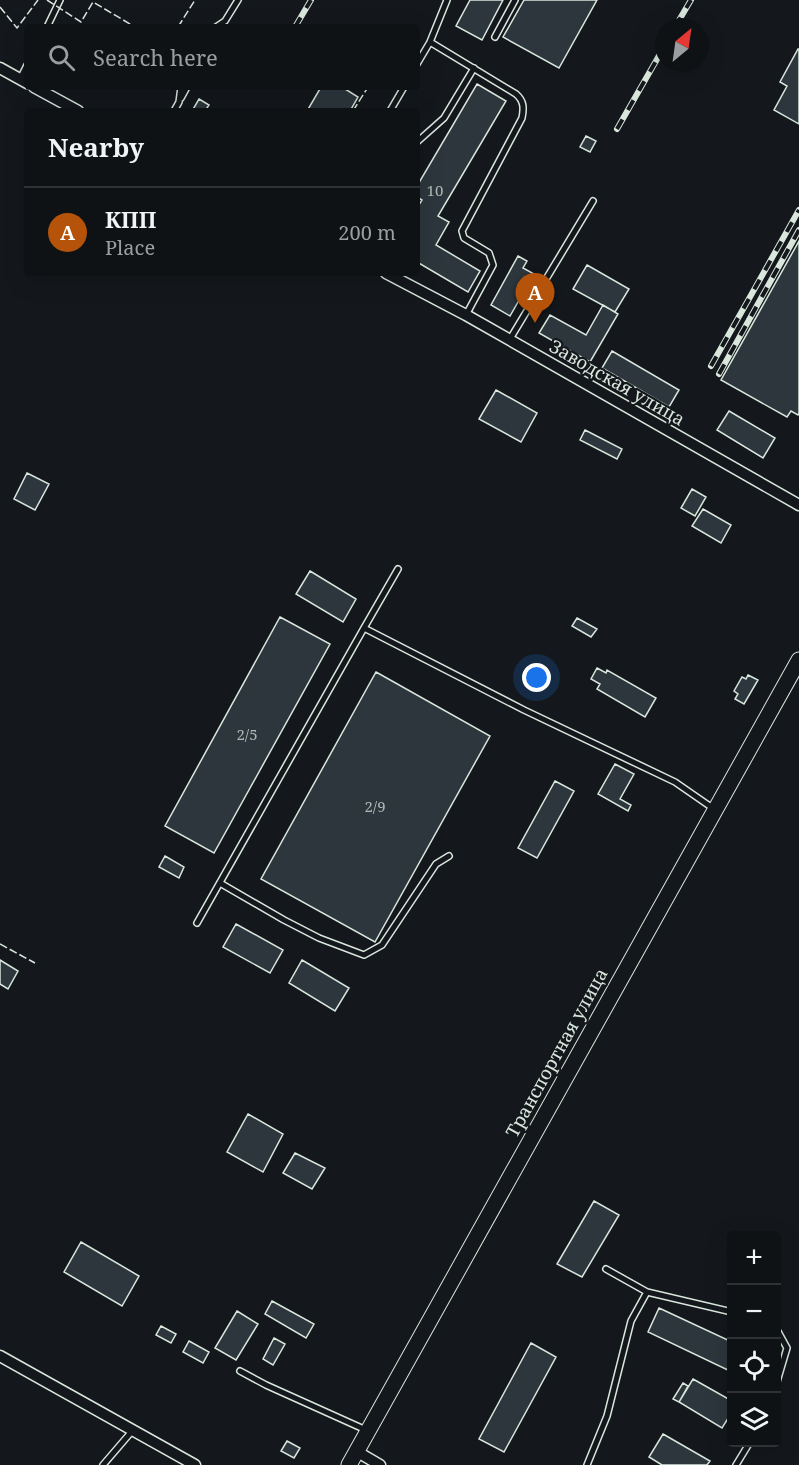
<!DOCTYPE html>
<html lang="en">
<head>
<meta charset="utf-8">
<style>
  :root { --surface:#0f1215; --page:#1d2022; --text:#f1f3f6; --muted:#9b9ea0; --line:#2f3234; --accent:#b45309 }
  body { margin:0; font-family:"Noto Serif",serif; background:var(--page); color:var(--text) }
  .controls { position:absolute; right:18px; bottom:18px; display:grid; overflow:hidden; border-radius:6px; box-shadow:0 6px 24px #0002 }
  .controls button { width:54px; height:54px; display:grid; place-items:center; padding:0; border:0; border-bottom:2px solid var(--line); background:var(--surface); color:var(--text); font:30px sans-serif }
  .compass { position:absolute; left:655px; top:18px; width:54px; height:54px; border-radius:50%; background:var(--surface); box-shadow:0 6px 24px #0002; rotate:29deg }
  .you { position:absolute; left:537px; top:678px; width:21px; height:21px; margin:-15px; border:4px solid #fff; border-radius:50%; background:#1a73e8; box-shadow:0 0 0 9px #1a73e833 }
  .badge { display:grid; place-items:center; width:39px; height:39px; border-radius:50%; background:var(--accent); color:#fff; font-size:20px; font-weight:700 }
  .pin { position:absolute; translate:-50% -50px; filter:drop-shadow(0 2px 3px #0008) }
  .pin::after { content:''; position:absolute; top:32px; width:21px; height:18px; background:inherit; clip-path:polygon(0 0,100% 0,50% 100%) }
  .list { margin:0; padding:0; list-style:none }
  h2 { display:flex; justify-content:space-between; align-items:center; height:78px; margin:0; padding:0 24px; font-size:26px }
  h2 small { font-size:20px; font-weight:400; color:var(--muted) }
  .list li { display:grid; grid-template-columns:39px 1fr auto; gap:18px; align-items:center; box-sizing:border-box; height:90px; padding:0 24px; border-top:2px solid var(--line) }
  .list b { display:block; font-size:22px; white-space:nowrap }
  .list p { margin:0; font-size:20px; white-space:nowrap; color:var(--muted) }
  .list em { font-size:20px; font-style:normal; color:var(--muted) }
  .icon { flex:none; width:33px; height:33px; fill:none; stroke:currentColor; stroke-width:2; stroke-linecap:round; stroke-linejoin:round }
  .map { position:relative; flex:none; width:799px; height:1465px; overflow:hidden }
  .search { position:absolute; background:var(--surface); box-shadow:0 6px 24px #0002; left:24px; top:24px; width:396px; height:66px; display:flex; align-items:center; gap:15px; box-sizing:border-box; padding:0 21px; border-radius:6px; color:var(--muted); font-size:22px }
  .panel { position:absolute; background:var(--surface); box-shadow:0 6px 24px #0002; left:24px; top:108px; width:396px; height:168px; border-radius:6px }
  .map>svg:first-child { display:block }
</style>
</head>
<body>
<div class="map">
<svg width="799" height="1465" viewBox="0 0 799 1465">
  <rect width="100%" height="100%" fill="#14181c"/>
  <path fill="#2c363c" stroke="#d8e6dc" stroke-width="1.5" d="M470,0H503L482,40L456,26Z
    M524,0H597L559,68L503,37Z
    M798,49H799V124L774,110L787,86L780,82Z
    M477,84L506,101L438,216L449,222L436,245L480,271L468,292L417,262V208L422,200L417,197V186Z
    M321,87H342L358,97L350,111H307Z
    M199,99L209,105L205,111H192Z
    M586,136L596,141L590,152L580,147Z
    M799,241V413L798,415L791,411L787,417L721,380Z
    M518,256L527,261L523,268L534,274L510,316L491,305Z
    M587,265L629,289L615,312L573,289Z
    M603,305L618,314L590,362L539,333L550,315L586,335Z
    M612,351L679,390L669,407L602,368Z
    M496,390L537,413L521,442L479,419Z
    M729,411L775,438L763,458L717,430Z
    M585,430L622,449L617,459L580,440Z
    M27,473L49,484L35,510L14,499Z
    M692,489L706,497L695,516L681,508Z
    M703,509L731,525L721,543L692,526Z
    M310,571L356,599L343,622L296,594Z
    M280,617L330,644L214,853L165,826Z
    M577,618L597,629L591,637L572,626Z
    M597,668L606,673L607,670L656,698L645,717L597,689L600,684L591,679Z
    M376,672L490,736L375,942L261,879Z
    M748,675L758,680L744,704L735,699L738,694L734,691L742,677L746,679Z
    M615,764L634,774L620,799L631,805L628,811L598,794Z
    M555,781L574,791L537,858L518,848Z
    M165,856L184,867L179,878L159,867Z
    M236,924L283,950L270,973L223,947Z
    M0,960L18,971L8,989L0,984Z
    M302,960L349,988L335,1011L289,983Z
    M248,1114L283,1134L263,1172L227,1152Z
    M295,1153L325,1168L312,1189L283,1173Z
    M594,1201L619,1215L582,1277L557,1264Z
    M81,1242L139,1276L122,1306L64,1272Z
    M272,1301L314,1324L306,1338L265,1314Z
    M659,1308L732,1342V1372L648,1332Z
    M237,1311L258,1324L236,1360L215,1348Z
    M161,1326L176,1334L171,1343L156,1335Z
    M274,1338L285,1344L273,1365L263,1359Z
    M189,1341L209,1352L203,1363L183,1352Z
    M531,1343L556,1357L504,1452L479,1439Z
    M693,1379L732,1401V1412L722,1428L679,1402Z
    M683,1383L688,1386L679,1402L673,1399Z
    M663,1434L710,1461L707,1465H662L649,1457Z
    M287,1441L300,1448L294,1458L281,1451Z"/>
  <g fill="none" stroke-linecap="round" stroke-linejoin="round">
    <defs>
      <path id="lane" d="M47,27L60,0
        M216,27L225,21L238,0
        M495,37L515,0
        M430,42L516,94C524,101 524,108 522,118L462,231L464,238L489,253L493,265L466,315
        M417,64L430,42L447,0
        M20,79L27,65
        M181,98L187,87
        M174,111L179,102L181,87
        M390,111L404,87
        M417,142L444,118L474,68
        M510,339L593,201
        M398,569L364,628L524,710L675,782L714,809
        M220,883L284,920L319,938L364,955L382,945L436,864L449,856
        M197,923L364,628
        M606,1269L647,1292L732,1312
        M776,1328L787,1348L776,1385
        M240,1371L266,1385L366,1430
        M103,1465L133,1430
        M587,1465L607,1416L631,1321L647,1292
        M736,1465L750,1442"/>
      <path id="street" d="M0,68L27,83
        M34,87L78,111
        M386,273L466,315L799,505
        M0,1356L195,1465
        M356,1451L380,1465"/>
      <path id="secondary" d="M349,1465L799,660"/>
    </defs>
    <use href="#lane" stroke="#d8e6dc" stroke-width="8"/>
    <use href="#street" stroke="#d8e6dc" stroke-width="13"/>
    <use href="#secondary" stroke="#d8e6dc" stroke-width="17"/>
    <use href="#lane" stroke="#14181c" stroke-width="5"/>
    <use href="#street" stroke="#14181c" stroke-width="10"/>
    <use href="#secondary" stroke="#14181c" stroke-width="15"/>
    <defs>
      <path id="rail" d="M295,27L311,0
        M675,27L691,0
        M617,129L664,47
        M711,366L799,210
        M719,374L799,230"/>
    </defs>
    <use href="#rail" stroke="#d8e6dc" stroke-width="6"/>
    <use href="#rail" stroke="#14181c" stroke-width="4" stroke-dasharray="11" stroke-linecap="butt"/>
    <path stroke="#d8e6dc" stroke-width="1.5" stroke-dasharray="8 3" stroke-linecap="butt" d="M47,0L81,22L93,2L135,27
      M0,7L17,28L38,0
      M178,27L195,0
      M353,111L368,87
      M0,944L35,963"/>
  </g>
  <g text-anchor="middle" stroke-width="4.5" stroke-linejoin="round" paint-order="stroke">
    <g font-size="15" fill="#adbab4">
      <text x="435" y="196">10</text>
      <text x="247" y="740">2/5</text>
      <text x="375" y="812">2/9</text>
    </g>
    <g font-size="18" fill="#d8e6dc" stroke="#14181c">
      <text transform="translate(617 383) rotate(30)" y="6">Заводская улица</text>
      <text transform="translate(557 1053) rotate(-61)" y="6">Транспортная улица</text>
    </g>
  </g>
</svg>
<div class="controls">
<button>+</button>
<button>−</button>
<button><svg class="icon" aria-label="locate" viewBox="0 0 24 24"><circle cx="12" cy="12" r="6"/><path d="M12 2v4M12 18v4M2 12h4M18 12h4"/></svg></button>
<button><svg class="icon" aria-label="layers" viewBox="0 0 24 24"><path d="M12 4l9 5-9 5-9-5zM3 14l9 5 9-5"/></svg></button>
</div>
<svg class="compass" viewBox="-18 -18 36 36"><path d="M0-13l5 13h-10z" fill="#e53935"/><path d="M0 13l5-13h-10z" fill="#9b9ea0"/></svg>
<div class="you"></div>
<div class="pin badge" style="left:535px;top:323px">A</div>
<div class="search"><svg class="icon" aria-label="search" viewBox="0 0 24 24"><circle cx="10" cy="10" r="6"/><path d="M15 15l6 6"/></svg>Search here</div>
<section class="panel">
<h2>Nearby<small></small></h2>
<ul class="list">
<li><span class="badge">A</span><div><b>КПП</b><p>Place</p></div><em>200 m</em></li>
</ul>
</section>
</div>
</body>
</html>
